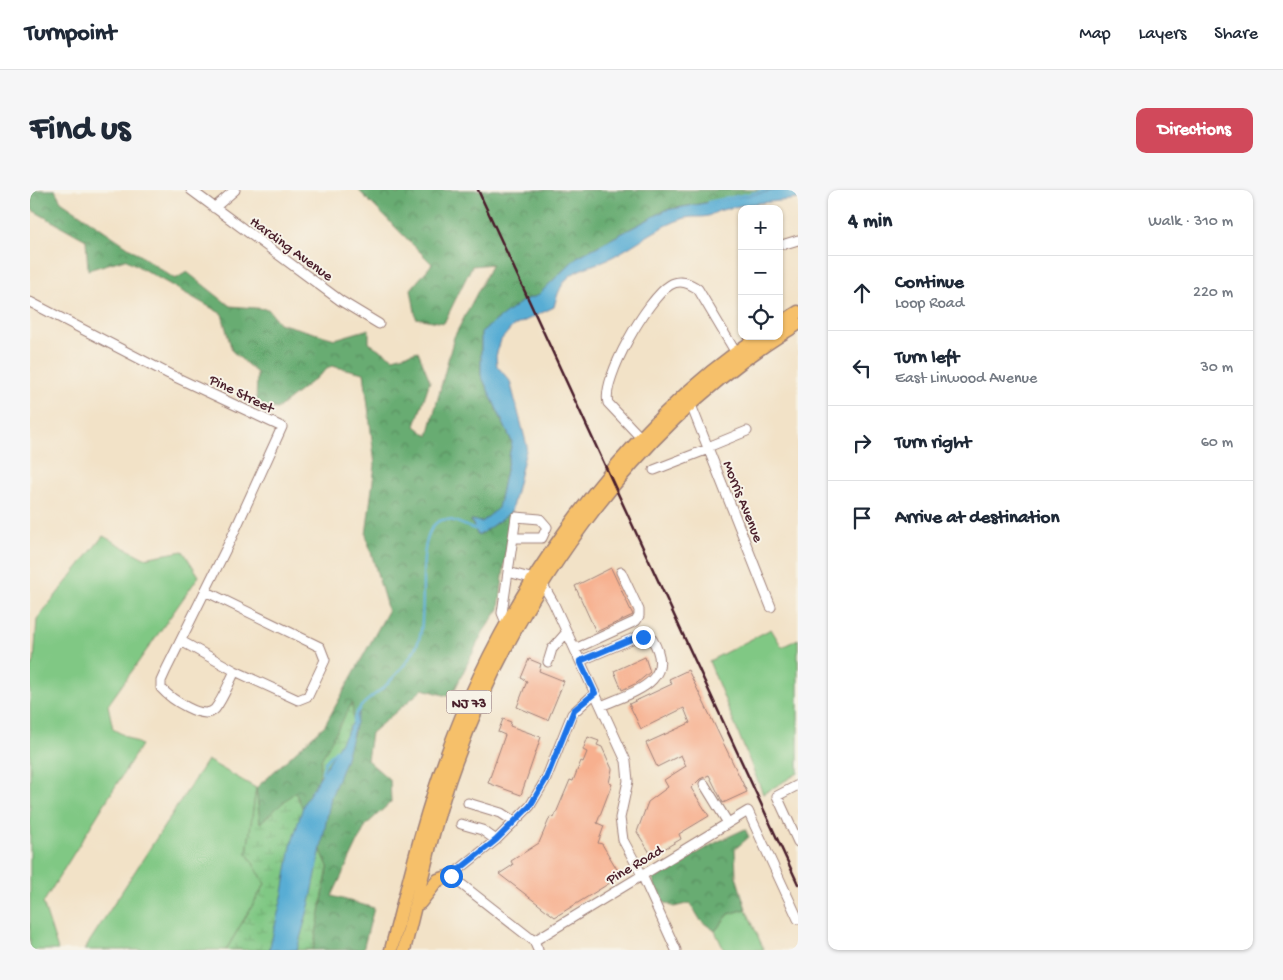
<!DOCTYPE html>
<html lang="en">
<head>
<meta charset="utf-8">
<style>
  :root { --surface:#fff; --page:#f6f6f7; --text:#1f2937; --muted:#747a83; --line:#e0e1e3; --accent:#d1495b }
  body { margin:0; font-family:"Gochi Hand",sans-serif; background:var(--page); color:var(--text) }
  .controls { position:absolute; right:15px; top:15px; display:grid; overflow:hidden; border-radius:10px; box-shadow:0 1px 4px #0004 }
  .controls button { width:45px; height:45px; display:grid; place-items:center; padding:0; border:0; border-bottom:1px solid var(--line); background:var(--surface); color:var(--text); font:25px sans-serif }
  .stop { position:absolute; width:15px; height:15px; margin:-11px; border:4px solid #1a73e8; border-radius:50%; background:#fff }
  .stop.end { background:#1a73e8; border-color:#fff; box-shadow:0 1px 5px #0008 }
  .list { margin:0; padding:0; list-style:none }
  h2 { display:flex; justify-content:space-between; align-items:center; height:65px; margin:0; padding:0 20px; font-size:21px }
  h2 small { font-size:16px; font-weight:400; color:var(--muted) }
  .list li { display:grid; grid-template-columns:32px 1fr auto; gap:15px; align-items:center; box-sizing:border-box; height:75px; padding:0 20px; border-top:1px solid var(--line) }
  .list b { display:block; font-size:19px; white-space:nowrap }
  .list p { margin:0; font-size:16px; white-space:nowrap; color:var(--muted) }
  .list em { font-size:16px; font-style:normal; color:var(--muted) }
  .icon { flex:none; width:28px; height:28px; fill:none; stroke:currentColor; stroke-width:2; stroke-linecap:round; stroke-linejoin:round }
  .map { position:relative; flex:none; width:768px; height:760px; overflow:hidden; border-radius:10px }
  header { display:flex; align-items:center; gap:30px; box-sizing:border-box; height:70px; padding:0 25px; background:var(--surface); border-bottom:1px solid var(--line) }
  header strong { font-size:24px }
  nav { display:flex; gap:28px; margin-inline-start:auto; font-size:18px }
  .intro { display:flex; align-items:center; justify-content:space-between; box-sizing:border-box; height:120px; padding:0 30px }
  h1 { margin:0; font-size:35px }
  .button { padding:12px 22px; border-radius:10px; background:var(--accent); color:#fff; font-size:18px; font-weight:700 }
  main { display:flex; gap:30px; padding:0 30px }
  aside { flex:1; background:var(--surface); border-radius:10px; box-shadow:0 1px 4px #0004 }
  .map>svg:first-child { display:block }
</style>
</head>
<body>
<header>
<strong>Turnpoint</strong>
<nav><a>Map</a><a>Layers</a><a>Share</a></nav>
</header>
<div class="intro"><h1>Find us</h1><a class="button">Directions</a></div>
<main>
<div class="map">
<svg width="768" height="760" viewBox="0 0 768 760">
  <defs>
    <pattern id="forest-crowns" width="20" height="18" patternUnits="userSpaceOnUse" patternTransform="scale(1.25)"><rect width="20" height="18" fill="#68ac72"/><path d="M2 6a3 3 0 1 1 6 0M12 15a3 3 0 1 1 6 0" fill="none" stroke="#588b5e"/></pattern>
    <pattern id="wetland-marsh" width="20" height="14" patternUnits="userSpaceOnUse" patternTransform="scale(1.25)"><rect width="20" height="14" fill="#80c884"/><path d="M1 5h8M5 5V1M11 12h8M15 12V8" fill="none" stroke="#70ab72"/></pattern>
  </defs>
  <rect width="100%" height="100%" fill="#f7f3e8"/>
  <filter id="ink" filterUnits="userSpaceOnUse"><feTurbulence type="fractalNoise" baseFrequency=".02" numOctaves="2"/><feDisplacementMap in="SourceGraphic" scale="10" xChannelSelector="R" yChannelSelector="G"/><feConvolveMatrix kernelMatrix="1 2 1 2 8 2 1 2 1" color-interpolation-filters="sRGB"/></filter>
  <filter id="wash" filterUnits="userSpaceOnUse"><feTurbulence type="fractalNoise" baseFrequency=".0096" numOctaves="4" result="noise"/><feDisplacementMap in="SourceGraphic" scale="20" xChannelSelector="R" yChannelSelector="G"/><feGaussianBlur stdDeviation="1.12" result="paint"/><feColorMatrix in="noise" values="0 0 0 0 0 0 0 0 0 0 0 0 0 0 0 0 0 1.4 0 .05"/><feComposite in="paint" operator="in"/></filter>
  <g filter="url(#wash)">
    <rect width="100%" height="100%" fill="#f2e2c7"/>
    <path fill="#80c884" stroke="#657458" d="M73,346L114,368L153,361L169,386L78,515L83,539L111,555L13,713L28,760H0V477L4,472L7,429Z
      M741,439L752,457L768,449V583L733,604L679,471Z
      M177,570L226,598L217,663L235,694L196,760H54Z
      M716,719L734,760H694L685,741L699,724Z"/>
    <path fill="url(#forest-crowns)" stroke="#59664e" d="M0,0H25L31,11L145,89L157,82L200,116L238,119L249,133L305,149L339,139V153L363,168L388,161L400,191L385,236L398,246L424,147L462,74L442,76L414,133L386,128L381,99L402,74L328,0H361L368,4L371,0H747L636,20L547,67L507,106L494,110L451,143V185L482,252L468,319L452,332L441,331L448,346L481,322L469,419L453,442L421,507L393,499L341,543L337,570L360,590L361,612L336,635L302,706L344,718L333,760H283L298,677L287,651L322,514L282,641L230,633L226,598L295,535L358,421L336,345L345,275L334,183L301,176L247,219L226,215L227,183L202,161L192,124L95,69L58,80L56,50L2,20Z
      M715,639L719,647L705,659L706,686L716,719L699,724L685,741L671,731L660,713L644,717L629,710L623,689L687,652Z"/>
    <path fill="url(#wetland-marsh)" stroke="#657458" d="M322,513L324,544L298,586L287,651L298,677L283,760H196L235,694L217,663L226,598L230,633L265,602L283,640L291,570Z"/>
    <path fill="#59add4" stroke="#526680" d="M747,0H768V9C743,12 716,13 692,20C687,21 683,24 678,26C671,28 662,26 655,28C629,36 608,53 584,66C553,82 534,75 524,117L482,137L471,150L466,166L467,176L480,191L497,256L481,322L448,346L441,330L452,332L468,318L482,252L451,185V142L494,110L507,106L547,67L636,20Z
      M329,522L315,571L301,607L281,709L267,760H239L253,703L261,656L274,613Z"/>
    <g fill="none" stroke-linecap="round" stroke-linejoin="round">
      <path stroke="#59add4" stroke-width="2.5" d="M678,12L738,0
        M323,532C328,512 345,507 358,493C370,481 386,463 390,446C397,418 386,352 405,334C418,322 434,338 448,340
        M292,582L295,572L306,560"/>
    </g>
    <g id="blocks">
      <path fill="#f7b08f" d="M581,378L603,425L566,442L545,396Z
        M615,467L620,482L607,493L592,500L584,481Z
        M499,469L511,474L509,481L534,491L518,530L487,517L497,491L491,488Z
        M658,480L717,602L693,613L679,585L670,589L661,598L679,626L649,644L651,649L622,666L607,642L618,612L638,597L634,590L656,576L651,565L627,577L616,553L660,533L654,518L611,539L599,514L642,494L639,489Z
        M473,529L481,532L480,536L511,547L491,605L458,593L475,545L468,542Z
        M558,547L569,551L567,555L572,557L582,579L579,593L582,594L567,633L574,636L568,653L572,654L591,686L525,727L469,684L483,675L481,671L509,653L520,627L524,628L540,590L543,591L551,571L553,572L557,562L553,560Z"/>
    </g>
  </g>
  <g filter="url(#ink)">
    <use href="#blocks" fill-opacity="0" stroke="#9e8079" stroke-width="1"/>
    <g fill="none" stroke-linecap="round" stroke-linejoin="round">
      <defs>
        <path id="minor" d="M161,0L311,111L349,134
          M184,18L205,0
          M755,54L768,50
          M0,112L139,184L252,237L200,351L136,480L131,491V498C140,508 173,532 185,519C193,509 199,493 205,481
          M661,215L741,417
          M612,249L578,213C571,189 618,108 640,95C650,89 659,93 668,99L706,163
          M678,257L717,241
          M624,280L678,259
          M478,382L486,327L510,329L517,337L512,348H483
          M513,395L523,412L596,571L598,591L590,628L593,650L612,685L646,760
          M477,435L472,423L478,382L504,389
          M151,451L205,481L268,510L278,506L295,470L290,457L175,401
          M545,459L606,431L609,426V420L591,382
          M550,471L604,448L622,449C648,492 603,502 571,516
          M518,472L522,459L537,442
          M674,594L698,633
          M768,595L747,606L768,652
          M438,613L471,623L485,632
          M431,634L452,640L466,650
          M504,751L718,621L768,729
          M508,760L504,751L421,686L466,650L500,616L516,589L542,524L565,503"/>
        <path id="highway" d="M749,134L768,122
          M749,146L768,134
          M390,713L408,690L421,686
          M361,760C378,695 393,630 416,567C472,411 590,238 730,146
          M374,760C390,698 403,634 425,574C483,410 601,241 749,146"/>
      </defs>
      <use href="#minor" stroke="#9e8079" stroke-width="11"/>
      <use href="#highway" stroke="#9e8079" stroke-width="15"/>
      <use href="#minor" stroke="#fff" stroke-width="9"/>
      <use href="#highway" stroke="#f6c06b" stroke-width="12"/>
      <path stroke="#4a1f2b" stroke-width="2.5" d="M448,0L768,694"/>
    </g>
  </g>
  <g fill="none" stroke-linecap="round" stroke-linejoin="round" filter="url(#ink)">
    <path stroke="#1a73e8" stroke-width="6" d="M421,686L466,650L500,616L516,589L544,520L565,503L550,471L604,448L613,447"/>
  </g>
  <g text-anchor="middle" stroke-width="4" stroke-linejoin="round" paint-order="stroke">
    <rect fill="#f7f3e8" stroke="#7e5f64" stroke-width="1" x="416.5" y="500.5" width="45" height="23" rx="4"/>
    <g font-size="14" font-weight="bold" fill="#4a1f2b">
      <text x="439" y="517">NJ 73</text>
    </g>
    <g font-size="15" fill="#4a1f2b" stroke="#f7f3e8">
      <text transform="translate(262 58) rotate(36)" y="5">Harding Avenue</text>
      <text transform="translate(212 203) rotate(26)" y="5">Pine Street</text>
      <text transform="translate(714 311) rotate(68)" y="5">Morris Avenue</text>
      <text transform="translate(604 674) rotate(-31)" y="5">Pine Road</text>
    </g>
  </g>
</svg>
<div class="controls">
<button>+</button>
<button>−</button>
<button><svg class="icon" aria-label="locate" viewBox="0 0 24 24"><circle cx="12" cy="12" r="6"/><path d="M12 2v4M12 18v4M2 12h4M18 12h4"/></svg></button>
</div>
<div class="stop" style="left:421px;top:686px"></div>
<div class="stop end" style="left:613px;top:447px"></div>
</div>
<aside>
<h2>4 min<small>Walk · 310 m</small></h2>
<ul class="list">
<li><svg class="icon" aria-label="ahead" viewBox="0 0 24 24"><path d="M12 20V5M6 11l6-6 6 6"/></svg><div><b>Continue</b><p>Loop Road</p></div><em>220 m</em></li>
<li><svg class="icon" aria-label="left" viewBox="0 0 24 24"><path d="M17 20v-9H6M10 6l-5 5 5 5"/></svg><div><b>Turn left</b><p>East Linwood Avenue</p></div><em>30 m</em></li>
<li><svg class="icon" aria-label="right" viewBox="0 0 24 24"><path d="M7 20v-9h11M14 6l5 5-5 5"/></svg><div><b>Turn right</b></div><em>60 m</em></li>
<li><svg class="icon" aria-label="arrive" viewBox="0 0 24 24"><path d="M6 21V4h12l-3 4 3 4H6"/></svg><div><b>Arrive at destination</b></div></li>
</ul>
</aside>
</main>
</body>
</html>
